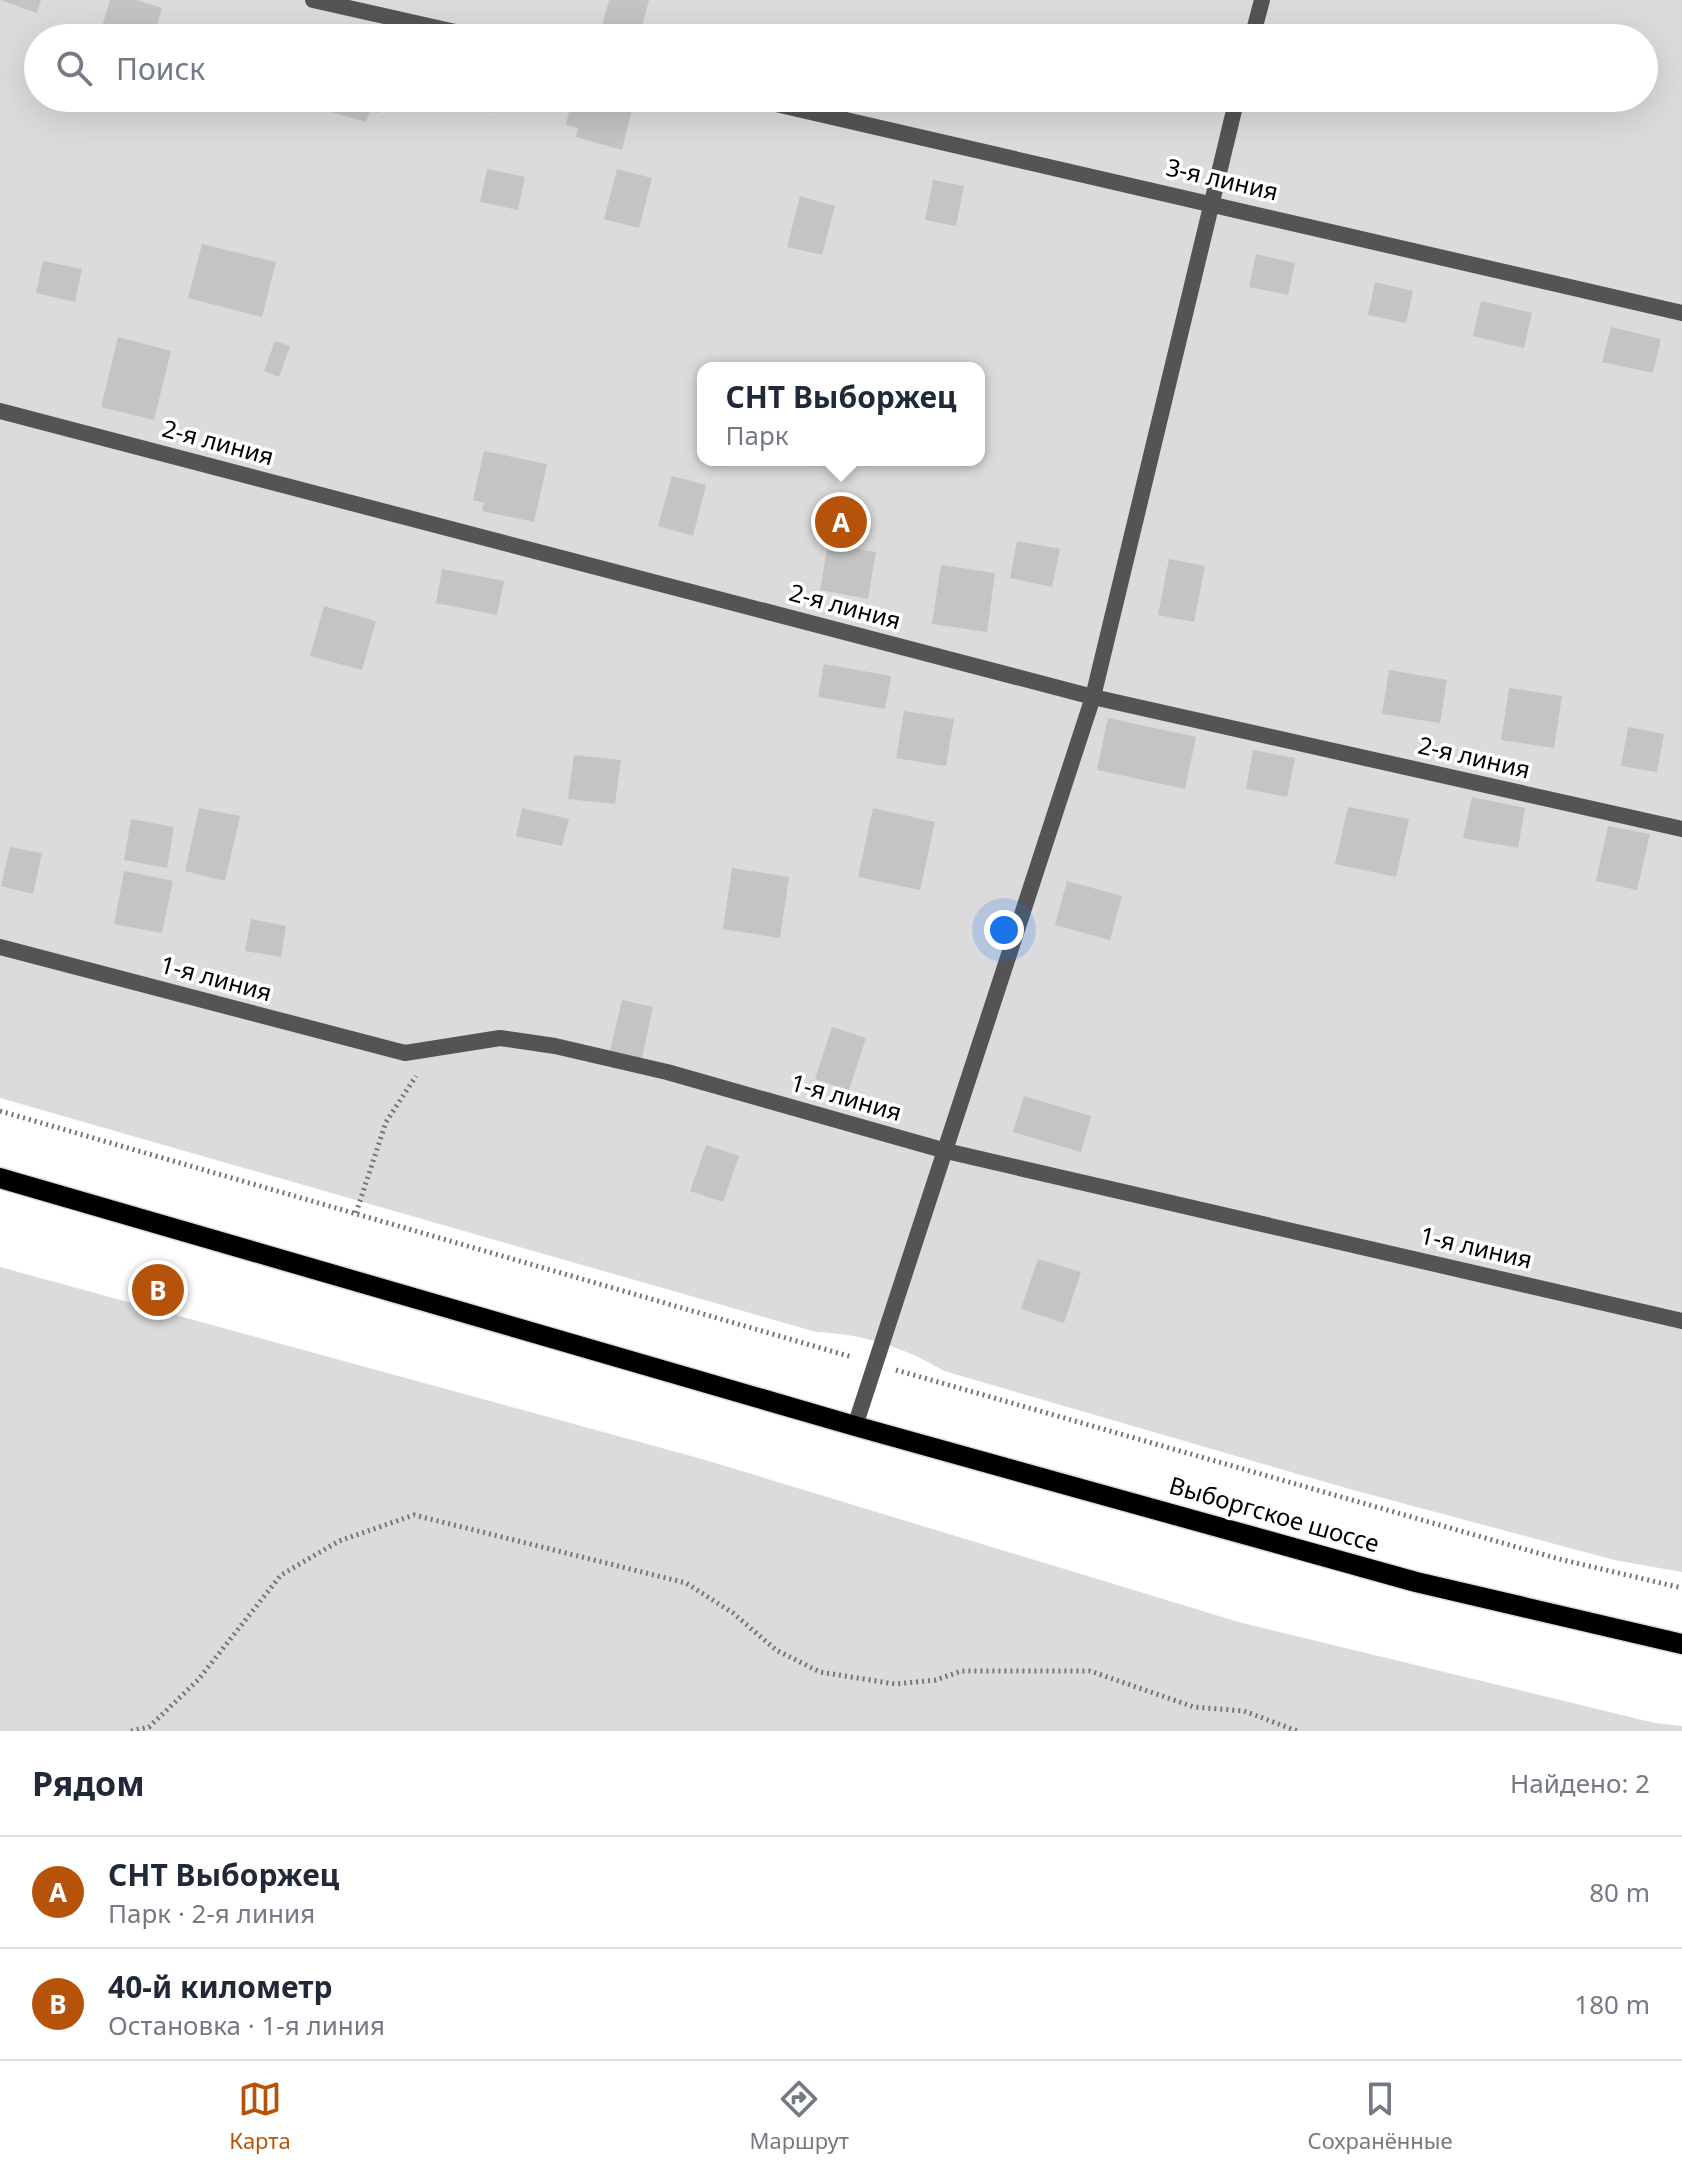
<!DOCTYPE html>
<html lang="ru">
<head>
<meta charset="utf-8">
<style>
  :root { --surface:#fff; --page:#f2f2f3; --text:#1f2937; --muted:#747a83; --line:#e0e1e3; --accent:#b45309 }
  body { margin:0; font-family:"Noto Sans",sans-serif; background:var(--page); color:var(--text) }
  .you { position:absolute; left:1004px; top:930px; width:28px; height:28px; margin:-20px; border:6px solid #fff; border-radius:50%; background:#1a73e8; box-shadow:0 0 0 12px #1a73e833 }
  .badge { display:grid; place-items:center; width:52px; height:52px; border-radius:50%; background:var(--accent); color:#fff; font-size:26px; font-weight:700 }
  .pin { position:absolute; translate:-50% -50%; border:4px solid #fff; box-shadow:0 2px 8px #0006 }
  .popup { position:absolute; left:697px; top:362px; width:288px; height:104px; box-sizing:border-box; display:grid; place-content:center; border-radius:16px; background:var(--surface); filter:drop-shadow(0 2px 6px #0005); font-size:26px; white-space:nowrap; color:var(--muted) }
  .popup b { font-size:30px; color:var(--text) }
  .popup::after { content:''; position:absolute; left:50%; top:100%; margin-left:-16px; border:16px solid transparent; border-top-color:var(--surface) }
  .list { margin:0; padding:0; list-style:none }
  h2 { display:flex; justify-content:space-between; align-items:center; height:104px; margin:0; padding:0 32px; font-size:34px }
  h2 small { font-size:26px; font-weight:400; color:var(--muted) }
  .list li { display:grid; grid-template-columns:52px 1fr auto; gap:24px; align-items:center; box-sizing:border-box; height:112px; padding:0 32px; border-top:2px solid var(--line) }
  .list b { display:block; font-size:30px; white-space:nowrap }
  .list p { margin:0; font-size:26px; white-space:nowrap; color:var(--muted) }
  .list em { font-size:26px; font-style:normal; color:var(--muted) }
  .icon { flex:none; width:44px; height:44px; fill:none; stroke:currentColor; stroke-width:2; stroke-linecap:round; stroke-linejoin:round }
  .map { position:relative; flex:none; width:1682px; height:1731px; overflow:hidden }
  .search { position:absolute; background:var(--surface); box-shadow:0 8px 32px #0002; left:24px; right:24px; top:24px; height:88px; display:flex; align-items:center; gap:20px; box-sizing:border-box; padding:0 28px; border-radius:44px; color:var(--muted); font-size:30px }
  .sheet { height:328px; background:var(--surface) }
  nav { display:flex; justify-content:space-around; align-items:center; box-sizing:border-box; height:112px; border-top:2px solid var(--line); background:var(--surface); font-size:22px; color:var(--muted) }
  nav a { display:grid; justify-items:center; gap:4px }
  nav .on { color:var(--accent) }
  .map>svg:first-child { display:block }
</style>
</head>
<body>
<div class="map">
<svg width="1682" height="1731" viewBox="0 0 1682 1731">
  <rect width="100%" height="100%" fill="#fff"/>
  <path fill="#dbdbdb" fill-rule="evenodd" d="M0,0H1682V1572L1614,1560L1346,1488L944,1371C904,1347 863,1334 816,1332L0,1098ZM38,38H1644V98H38ZM703,368H979V460H703Z
    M0,1267L702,1459L1242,1623L1655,1723L1682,1726V1731H0Z"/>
  <path fill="#c4c4c4" d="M0,0H41L37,13Z
    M110,0H137L162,8L153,38H138L102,27Z
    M609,0H649L639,38L599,36Z
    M240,25L286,37V38H237Z
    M329,98H383L379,113L370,111L366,122L331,112L335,100Z
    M453,98H497L494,113L452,103Z
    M572,98H603L633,106L622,150L576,137L578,128L566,125Z
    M487,169L525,177L518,210L480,202Z
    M617,169L652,178L639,228L604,219Z
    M933,180L964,186L956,226L925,220Z
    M800,196L835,206L822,255L787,247Z
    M202,244L276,262L262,317L188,298Z
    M1256,254L1295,263L1288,295L1249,287Z
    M43,261L82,269L75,302L36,293Z
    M1375,282L1413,291L1406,323L1368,315Z
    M1481,301L1532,313L1524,348L1473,336Z
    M1611,327L1661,339L1653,373L1602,362Z
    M118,337L171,351L154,420L101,407Z
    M275,341L290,346L279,377L264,371Z
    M484,451L547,464L534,522L482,511L484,503L473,500Z
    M672,476L706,485L693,536L658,526Z
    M1017,541L1060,549L1052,587L1010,578Z
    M828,544L876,552L868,599L820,590Z
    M1169,559L1205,566L1194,622L1158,615Z
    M941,565L995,573L987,632L932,624Z
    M442,569L504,581L497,615L436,603Z
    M324,606L376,621L362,670L310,656Z
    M824,664L891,676L885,709L818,697Z
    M1389,670L1447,680L1440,723L1382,714Z
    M1509,688L1562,696L1554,748L1501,740Z
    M904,711L954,719L946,766L896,758Z
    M1108,718L1196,737L1185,789L1097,770Z
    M1628,727L1664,734L1657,772L1621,766Z
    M1253,750L1295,758L1287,797L1246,789Z
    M574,755L621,760L615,804L568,799Z
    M1472,797L1525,808L1518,848L1463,838Z
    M1348,807L1409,819L1396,877L1335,864Z
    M199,808L240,816L225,881L185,871Z
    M522,808L569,819L562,846L516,836Z
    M873,808L935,822L920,890L858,877Z
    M131,819L174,827L167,868L124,860Z
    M1608,826L1650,834L1637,890L1596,881Z
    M10,847L42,853L33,894L1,886Z
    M732,868L789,877L780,938L723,929Z
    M124,871L173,881L162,933L114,924Z
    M1067,881L1122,896L1110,940L1055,925Z
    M251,919L286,926L281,957L245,951Z
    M622,1000L653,1007L642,1058L610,1051Z
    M832,1027L866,1038L849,1090L815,1079Z
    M1024,1096L1091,1116L1081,1152L1013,1132Z
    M706,1145L739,1156L723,1202L690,1191Z
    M1038,1259L1081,1272L1064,1323L1021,1309Z"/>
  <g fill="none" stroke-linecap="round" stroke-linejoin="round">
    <defs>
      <path id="primary" d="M0,1178L855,1426L1416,1582L1682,1644"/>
    </defs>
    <use href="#primary" stroke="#dbdbdb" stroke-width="23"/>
    <path stroke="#767676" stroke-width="5" stroke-dasharray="2 4" stroke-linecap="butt" d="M0,1111L852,1357
      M356,1213L386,1122L416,1076
      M896,1370L1559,1559L1682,1588
      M131,1731L149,1727L198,1680L281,1575L339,1541L414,1515L686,1583L733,1613L776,1650L820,1672L895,1684L936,1680L961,1671H1090L1194,1707L1244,1711L1297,1731"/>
    <path stroke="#545454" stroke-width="16" d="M313,0L482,38
      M1252,38L1262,0
      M750,98L1682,313
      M0,411L1093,697L1682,829
      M0,947L405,1053L500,1038L555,1046L667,1072L946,1151L1682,1321
      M855,1426L1093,697L1237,98"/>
    <use href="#primary" stroke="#000" stroke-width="20"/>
  </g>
  <g text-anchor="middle" stroke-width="7" stroke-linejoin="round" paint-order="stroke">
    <g font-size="24" fill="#000" stroke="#fff">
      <text transform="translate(1222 180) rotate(13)" y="8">3-я линия</text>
      <text transform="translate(218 443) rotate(15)" y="8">2-я линия</text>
      <text transform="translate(845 607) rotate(15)" y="8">2-я линия</text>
      <text transform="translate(1474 758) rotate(13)" y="8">2-я линия</text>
      <text transform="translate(216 979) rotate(15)" y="8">1-я линия</text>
      <text transform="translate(846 1098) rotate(16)" y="8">1-я линия</text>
      <text transform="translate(1476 1248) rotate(13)" y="8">1-я линия</text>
      <text transform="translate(1274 1515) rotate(16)" y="8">Выборгское шоссе</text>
    </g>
  </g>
</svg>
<div class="you"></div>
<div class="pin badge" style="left:841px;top:522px">A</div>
<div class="popup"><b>СНТ Выборжец</b>Парк</div>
<div class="pin badge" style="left:158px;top:1290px">B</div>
<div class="search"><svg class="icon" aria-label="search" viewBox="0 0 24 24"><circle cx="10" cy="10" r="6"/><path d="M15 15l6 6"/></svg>Поиск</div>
</div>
<section class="sheet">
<h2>Рядом<small>Найдено: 2</small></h2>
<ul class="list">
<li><span class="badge">A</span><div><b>СНТ Выборжец</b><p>Парк · 2-я линия</p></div><em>80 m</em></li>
<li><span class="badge">B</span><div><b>40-й километр</b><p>Остановка · 1-я линия</p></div><em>180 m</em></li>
</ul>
</section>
<nav>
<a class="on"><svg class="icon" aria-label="map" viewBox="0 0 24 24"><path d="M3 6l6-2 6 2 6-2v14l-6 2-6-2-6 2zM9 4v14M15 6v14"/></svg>Карта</a>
<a><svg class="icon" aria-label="directions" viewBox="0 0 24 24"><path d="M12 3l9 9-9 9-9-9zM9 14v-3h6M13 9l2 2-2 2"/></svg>Маршрут</a>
<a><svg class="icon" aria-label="saved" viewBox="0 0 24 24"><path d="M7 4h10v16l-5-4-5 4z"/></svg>Сохранённые</a>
</nav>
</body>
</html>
